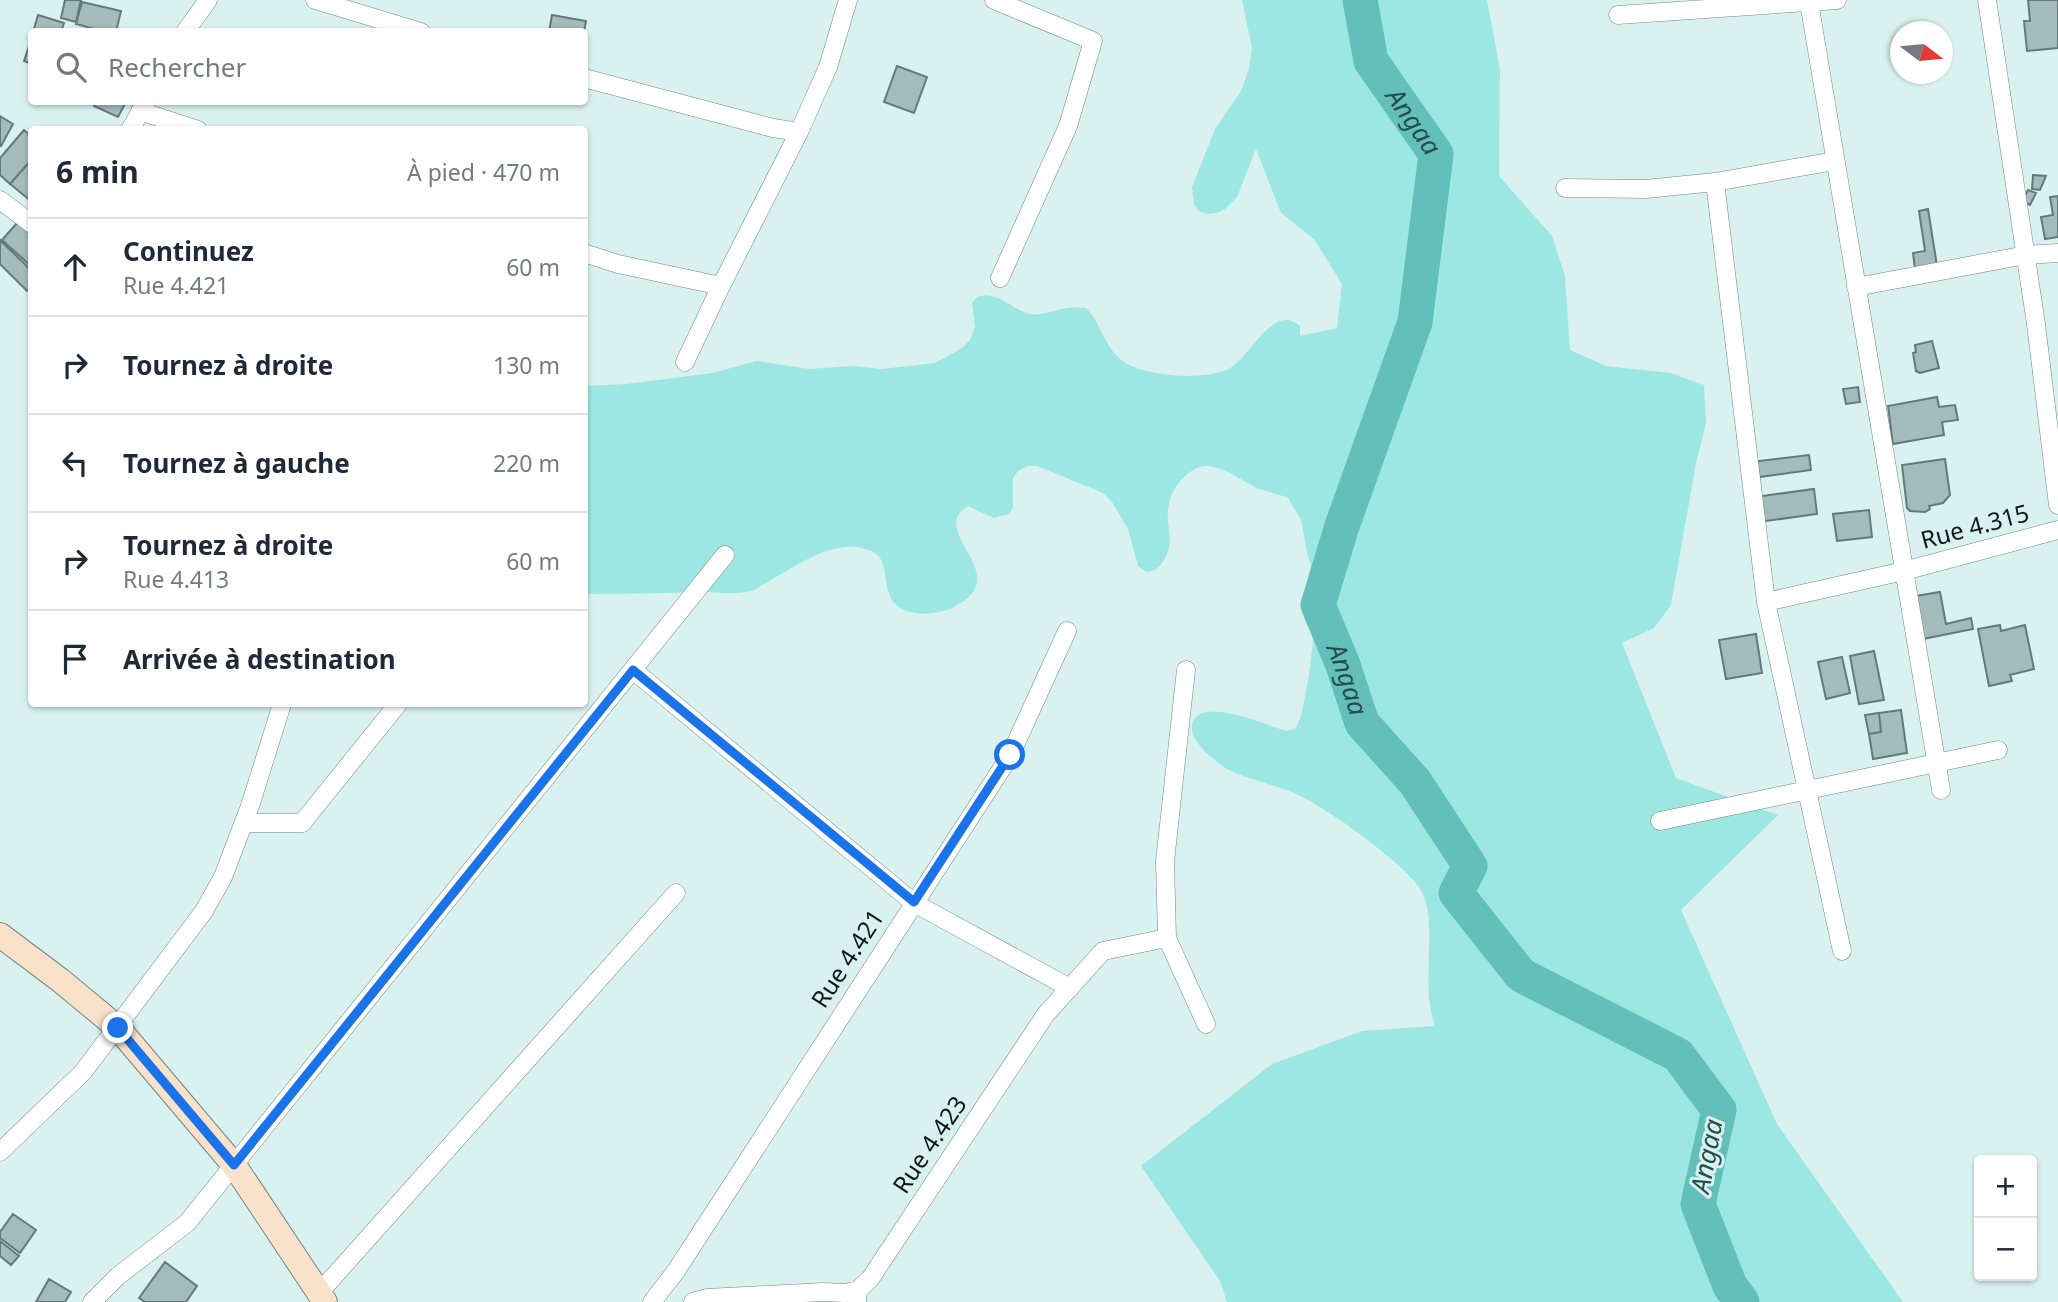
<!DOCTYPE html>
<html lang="fr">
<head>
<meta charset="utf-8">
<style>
  :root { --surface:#fff; --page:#f6f6f7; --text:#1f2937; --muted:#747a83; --line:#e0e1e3 }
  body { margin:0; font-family:"Noto Sans",sans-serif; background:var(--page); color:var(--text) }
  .controls { position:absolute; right:21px; bottom:21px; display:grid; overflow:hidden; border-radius:7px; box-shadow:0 2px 5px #0004 }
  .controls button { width:63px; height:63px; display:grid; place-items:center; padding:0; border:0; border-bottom:2px solid var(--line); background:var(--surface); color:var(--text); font:35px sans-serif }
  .compass { position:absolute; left:1890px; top:21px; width:63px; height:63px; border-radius:50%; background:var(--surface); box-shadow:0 2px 5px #0004; rotate:106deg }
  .stop { position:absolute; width:21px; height:21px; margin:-16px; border:5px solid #1a73e8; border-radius:50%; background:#fff }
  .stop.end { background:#1a73e8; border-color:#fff; box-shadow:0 2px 7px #0008 }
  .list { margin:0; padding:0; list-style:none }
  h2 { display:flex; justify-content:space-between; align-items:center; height:91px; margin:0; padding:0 28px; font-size:30px }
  h2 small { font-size:23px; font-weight:400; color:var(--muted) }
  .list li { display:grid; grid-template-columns:46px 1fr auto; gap:21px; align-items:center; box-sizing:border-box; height:98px; padding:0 28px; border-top:2px solid var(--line) }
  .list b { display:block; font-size:26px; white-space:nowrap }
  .list p { margin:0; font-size:23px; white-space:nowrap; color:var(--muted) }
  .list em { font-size:23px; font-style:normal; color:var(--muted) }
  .icon { flex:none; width:38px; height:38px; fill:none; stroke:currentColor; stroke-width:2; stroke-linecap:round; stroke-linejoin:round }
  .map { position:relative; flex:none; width:2058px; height:1302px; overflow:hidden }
  .search { position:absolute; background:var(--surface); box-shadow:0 2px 5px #0004; left:28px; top:28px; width:560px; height:77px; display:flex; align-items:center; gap:18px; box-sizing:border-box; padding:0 24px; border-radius:7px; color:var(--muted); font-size:26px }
  .panel { position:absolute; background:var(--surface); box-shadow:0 2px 5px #0004; left:28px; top:126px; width:560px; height:581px; border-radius:7px }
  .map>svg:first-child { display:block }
</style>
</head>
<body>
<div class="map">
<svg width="2058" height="1302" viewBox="0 0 2058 1302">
  <rect width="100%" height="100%" fill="#d9f2f0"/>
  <path fill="#9de7e2" d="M1242,0H1487L1500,69L1499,176L1552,236L1565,276L1570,350L1606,366L1671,373L1704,385L1706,423L1696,463L1671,605L1654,628L1622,643L1676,778L1778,815L1681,910L1777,1124L1903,1302H1227L1220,1281L1141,1166L1272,1064L1362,1031L1435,1026C1427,1003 1428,981 1429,957C1429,937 1431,914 1423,894C1415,874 1359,833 1340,820C1326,811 1310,800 1294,793C1273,784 1249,780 1229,770C1217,763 1185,739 1193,722C1204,696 1267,726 1287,731L1296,728L1301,716L1308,681L1320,588L1308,557L1301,520L1288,498C1278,494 1267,492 1257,488C1239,480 1213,457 1193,470C1181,478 1171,490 1169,504C1164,525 1177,542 1163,561C1159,568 1155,571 1146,572L1138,566L1128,529L1112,502L1103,493L1037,466H1028L1018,471L1013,478V507L1009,514L994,518L968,506C925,532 1018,575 954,607C934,617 897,618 889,594C885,584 886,567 880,558C876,551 864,548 856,547C825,544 795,567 769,581C763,584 756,590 750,591C736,595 716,592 702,592C663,593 624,594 585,594L584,386L627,384L712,373L757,361L810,369L853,366L882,369L935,363L962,348L970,340L975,327L972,303C986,283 1010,307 1026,313C1039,318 1055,309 1069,308C1075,307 1080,308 1086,308C1103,325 1104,350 1126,363C1149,377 1201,380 1226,370C1250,361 1271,301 1300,326V336L1337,328L1342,284L1314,239L1281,213L1256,149L1237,197L1225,209L1217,213L1207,214L1199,211L1194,205L1192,187L1215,129L1241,91L1249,69L1252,48Z"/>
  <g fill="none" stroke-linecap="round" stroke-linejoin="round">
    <path stroke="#63bfba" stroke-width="35" id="s1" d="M1360,0L1371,61L1436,154L1415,322L1342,526L1318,605L1343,665L1362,723L1415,782L1470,866L1456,893L1521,975L1678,1055L1719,1110L1698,1204L1730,1286L1742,1302"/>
  </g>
  <path fill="#a3bbb9" stroke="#637a78" stroke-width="2" d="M65,0H81L76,22L61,18Z
    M2028,0H2058V48L2027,51L2024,21H2030Z
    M82,2L121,11L116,32H106L76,24Z
    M38,15L64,23L61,32H33Z
    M552,15L586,21L584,32H549Z
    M32,37V64L24,61Z
    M897,66L927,77L914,113L884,102Z
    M96,102H126L118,117L94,106Z
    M0,116L13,124L1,146L0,145Z
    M24,130L32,137V159L10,184L0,175V158Z
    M32,159V202L10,184Z
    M2033,175L2046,176L2040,190L2032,189Z
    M2028,190L2036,193L2030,205L2022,201Z
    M2058,196V237L2045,239L2041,217L2053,215L2050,197Z
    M1928,209L1937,266L1915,269L1913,253L1925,251L1919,211Z
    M17,223L32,235V267L2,240Z
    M0,240L32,271V287L27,291L0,264Z
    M1932,341L1939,368L1920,373L1916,371L1913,353L1916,352L1915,345Z
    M1858,387L1860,402L1846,404L1843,389Z
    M1937,397L1939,407L1955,405L1958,420L1942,422L1944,435L1893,444L1888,406Z
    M1809,455L1811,470L1752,478L1750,462Z
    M1945,459L1950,495L1943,503L1929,506L1930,509L1925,512L1910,511L1907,508L1902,465Z
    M1814,489L1817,514L1759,522L1755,497Z
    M1869,510L1872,537L1837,541L1833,514Z
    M1940,592L1946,624L1971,618L1973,629L1923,639L1915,596Z
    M2000,625L2001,631L2025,625L2034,669L2010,675L2012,681L1989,686L1978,629Z
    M1756,634L1762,673L1726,679L1719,640Z
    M1874,651L1884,700L1859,704L1850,656Z
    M1842,657L1850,693L1826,699L1818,662Z
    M1901,710L1907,753L1873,759L1869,734L1881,732L1879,713Z
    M1879,713L1881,732L1869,734L1865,715Z
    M13,1214L36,1230L20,1253L0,1238V1232Z
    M0,1241L19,1256L11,1265L0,1256Z
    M165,1262L197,1286L186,1302H145L139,1298Z
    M49,1279L71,1292L65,1302H36Z"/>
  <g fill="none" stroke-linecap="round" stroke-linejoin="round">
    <defs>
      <path id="street" d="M315,0L421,32
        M994,0L1093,41L1068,126L1000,278
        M1987,0L2036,324L2058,505
        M1809,2L1941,790
        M1618,15L1837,0
        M185,32L208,0
        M584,78L773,128L799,132
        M140,111L198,130
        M130,130L146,102
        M1715,182L1766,602L1842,951
        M1565,188L1646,189L1715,182L1835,161
        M0,200L32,224
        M584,253L618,264L721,286
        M1856,287L2026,255L2058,253
        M685,362L721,286L799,132L828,67L848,0
        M1766,602L1904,571L2058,530
        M633,670L914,903L1070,988
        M1186,670L1165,861L1167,938L1206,1024
        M1660,821L1998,750
        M244,823H302L398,704
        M0,1152L83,1072L204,911L223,877L250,806L282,704
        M319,1293L676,893
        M92,1302L118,1276L187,1223L725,555
        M652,1302L676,1271L1010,756L1067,631
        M693,1302L707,1298L823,1292L845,1293L858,1290
        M857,1302L858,1290L870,1279L1046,1014L1103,951L1167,938"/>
      <path id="secondary" d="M0,935L60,980L118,1028L234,1165L325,1302"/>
    </defs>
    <use href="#street" stroke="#708785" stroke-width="19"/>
    <use href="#secondary" stroke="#708785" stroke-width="26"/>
    <use href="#street" stroke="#fff" stroke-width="18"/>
    <use href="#secondary" stroke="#fae2ca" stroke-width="24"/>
  </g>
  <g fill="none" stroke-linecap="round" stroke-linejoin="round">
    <path stroke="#1a73e8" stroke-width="9" d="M118,1028L234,1165L633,670L914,902L1010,755"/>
  </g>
  <g text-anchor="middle" stroke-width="6" stroke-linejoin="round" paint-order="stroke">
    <g font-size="24" fill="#0f1817" stroke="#d9f2f0">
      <text transform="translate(1975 527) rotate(-15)" y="8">Rue 4.315</text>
      <text transform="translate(848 959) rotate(-57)" y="8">Rue 4.421</text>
      <text transform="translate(930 1145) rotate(-56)" y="8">Rue 4.423</text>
    </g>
    <g font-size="26" font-style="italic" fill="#244e4c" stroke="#d9f2f0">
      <text dy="9" stroke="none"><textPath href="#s1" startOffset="136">Angaa</textPath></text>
      <text dy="9" stroke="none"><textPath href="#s1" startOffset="724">Angaa</textPath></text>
      <text transform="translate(1707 1156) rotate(-79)" y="9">Angaa</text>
    </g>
  </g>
</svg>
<div class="controls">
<button>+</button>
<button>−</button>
</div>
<svg class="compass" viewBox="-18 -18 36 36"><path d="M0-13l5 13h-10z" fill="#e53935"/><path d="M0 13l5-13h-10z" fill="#747a83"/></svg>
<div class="stop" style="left:1010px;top:755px"></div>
<div class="stop end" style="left:118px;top:1028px"></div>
<div class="search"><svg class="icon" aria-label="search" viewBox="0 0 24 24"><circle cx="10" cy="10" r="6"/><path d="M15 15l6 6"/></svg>Rechercher</div>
<section class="panel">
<h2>6 min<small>À pied · 470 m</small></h2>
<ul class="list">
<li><svg class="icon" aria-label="ahead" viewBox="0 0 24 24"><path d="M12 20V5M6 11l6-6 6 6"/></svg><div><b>Continuez</b><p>Rue 4.421</p></div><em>60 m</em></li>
<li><svg class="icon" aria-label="right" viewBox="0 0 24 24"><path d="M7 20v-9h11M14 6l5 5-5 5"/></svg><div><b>Tournez à droite</b></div><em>130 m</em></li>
<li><svg class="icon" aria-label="left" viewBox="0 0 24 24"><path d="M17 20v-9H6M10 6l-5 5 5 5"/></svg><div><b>Tournez à gauche</b></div><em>220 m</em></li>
<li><svg class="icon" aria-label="right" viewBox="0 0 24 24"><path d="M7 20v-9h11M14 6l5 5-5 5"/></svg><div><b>Tournez à droite</b><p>Rue 4.413</p></div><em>60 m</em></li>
<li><svg class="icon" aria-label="arrive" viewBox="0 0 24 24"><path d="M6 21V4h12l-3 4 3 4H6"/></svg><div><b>Arrivée à destination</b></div></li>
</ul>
</section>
</div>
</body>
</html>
